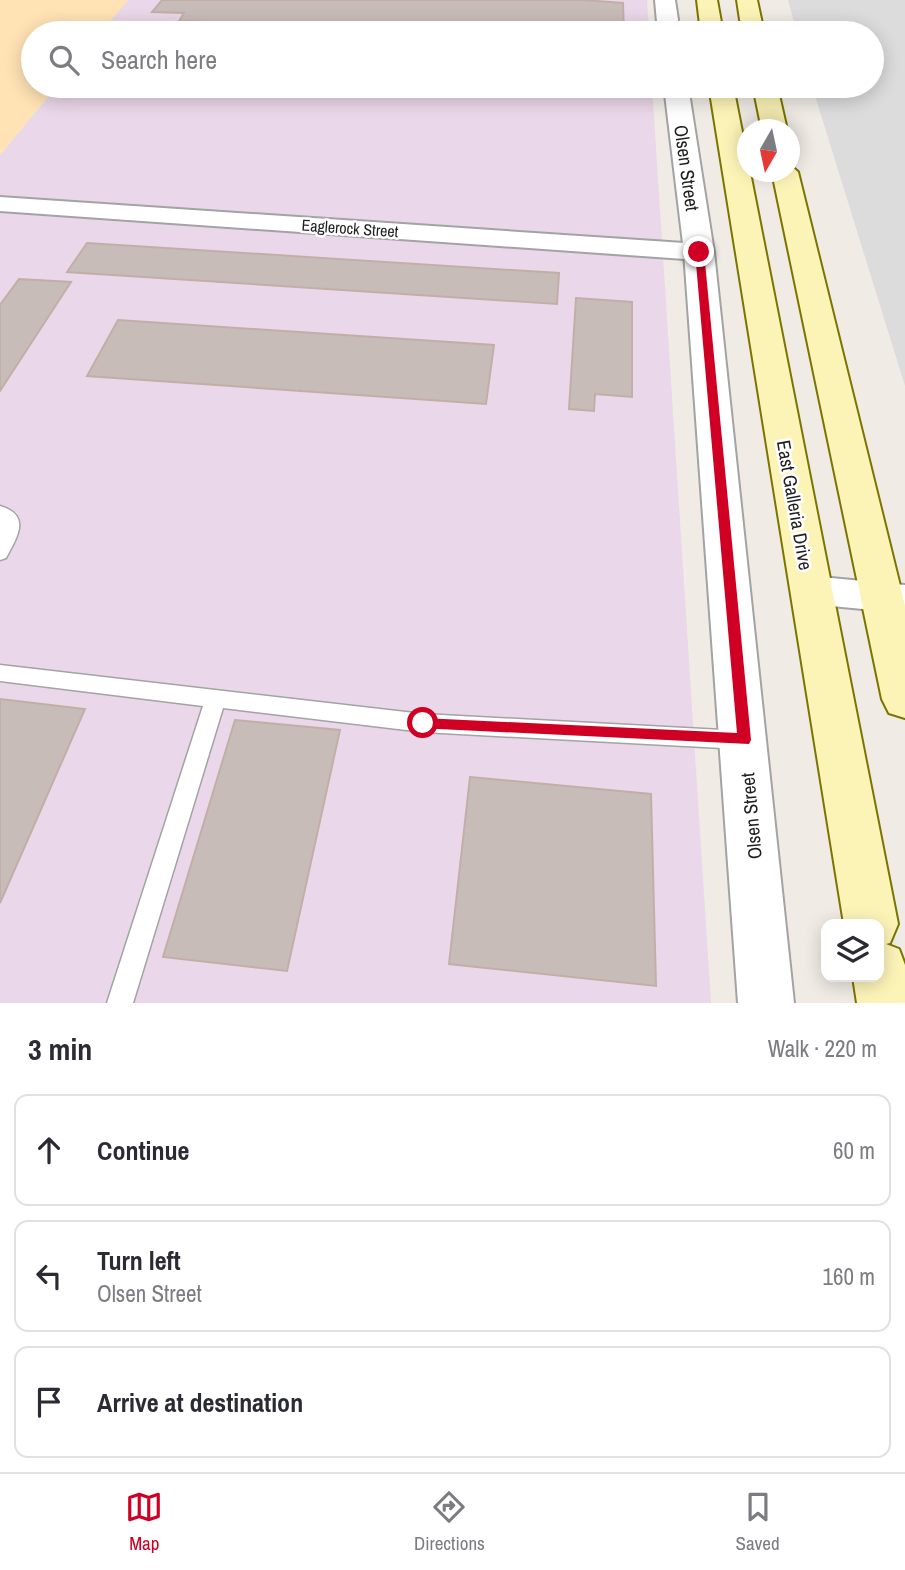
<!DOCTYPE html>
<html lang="en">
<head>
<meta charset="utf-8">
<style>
  :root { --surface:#fff; --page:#f2f2f3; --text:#2b2b33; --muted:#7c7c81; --line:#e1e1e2; --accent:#cf0023 }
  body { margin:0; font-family:"Archivo Narrow",sans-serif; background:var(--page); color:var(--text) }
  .controls { position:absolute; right:21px; bottom:21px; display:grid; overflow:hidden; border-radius:14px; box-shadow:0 4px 18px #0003 }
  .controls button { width:63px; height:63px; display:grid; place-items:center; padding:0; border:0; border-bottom:2px solid var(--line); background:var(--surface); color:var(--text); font:35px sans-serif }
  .compass { position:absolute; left:737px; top:119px; width:63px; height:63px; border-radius:50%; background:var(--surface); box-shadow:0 4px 18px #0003; rotate:189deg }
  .stop { position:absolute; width:21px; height:21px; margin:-16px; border:5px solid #cf0023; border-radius:50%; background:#fff }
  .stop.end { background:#cf0023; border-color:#fff; box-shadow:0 2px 7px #0008 }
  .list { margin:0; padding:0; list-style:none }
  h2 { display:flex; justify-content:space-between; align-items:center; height:91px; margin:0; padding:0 28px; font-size:30px }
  h2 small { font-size:23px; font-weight:400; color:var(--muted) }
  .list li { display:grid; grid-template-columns:46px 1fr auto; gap:21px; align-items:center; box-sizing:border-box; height:112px; margin:0 14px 14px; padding:0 14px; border:2px solid var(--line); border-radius:14px }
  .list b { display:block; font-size:26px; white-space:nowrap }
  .list p { margin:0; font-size:23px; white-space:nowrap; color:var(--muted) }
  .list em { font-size:23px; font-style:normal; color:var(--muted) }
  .icon { flex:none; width:38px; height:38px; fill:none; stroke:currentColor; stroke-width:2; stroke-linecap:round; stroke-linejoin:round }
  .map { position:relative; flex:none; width:905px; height:1003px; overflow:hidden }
  .search { position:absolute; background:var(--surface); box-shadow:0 4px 18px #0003; left:21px; right:21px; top:21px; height:77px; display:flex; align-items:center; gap:18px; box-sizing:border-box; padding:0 24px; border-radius:38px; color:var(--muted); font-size:26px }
  .sheet { height:469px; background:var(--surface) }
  nav { display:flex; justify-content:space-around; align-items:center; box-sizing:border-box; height:98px; border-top:2px solid var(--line); background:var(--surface); font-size:19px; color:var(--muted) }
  nav a { display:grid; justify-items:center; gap:4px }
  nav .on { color:var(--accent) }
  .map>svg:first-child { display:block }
</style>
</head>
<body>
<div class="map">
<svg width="905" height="1003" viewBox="0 0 905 1003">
  <rect width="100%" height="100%" fill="#f0ebe5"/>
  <path fill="#dddcdc" d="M788,0H905V386L812,86H872V33H797Z"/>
  <path fill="#ead7e9" d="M128,0H647L649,33H100Z
    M57,86H652L711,1003H0V155Z"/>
  <path fill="#ffe3b5" d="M0,0H128L100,33H33V86H57L0,155Z"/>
  <path fill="#c8bcb8" stroke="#c3aea7" stroke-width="2" d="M162,0H584L623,3L624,33H496L179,21L184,13L152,12Z
    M87,243L559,273L557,304L67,272Z
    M19,279L71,282L0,391V305Z
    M576,298L632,302V397L595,394L594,411L569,409Z
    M118,320L494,345L486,404L87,376Z
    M0,699L85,709L0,903Z
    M235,720L340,730L287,971L163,957Z
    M470,777L651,794L656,986L449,964Z"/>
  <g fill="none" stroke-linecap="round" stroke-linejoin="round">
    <defs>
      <path id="service" d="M0,506C31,515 18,536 6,558L0,560Z
        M0,665L423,714L741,731L749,733L752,740L749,747L741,749L423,732L223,708L133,1003H107L203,706L0,681Z"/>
      <path id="minor" d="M0,197L699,244L708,247L712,252L708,257L699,260L0,211Z
        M810,576L905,585V613L810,604L797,600L792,590L797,580Z"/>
      <path id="tertiary" d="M655,0H675L680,33H658Z
        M664,86H688L714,252L794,1003H738L684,252Z"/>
      <path id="secondary" d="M697,0H717L723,33H701Z
        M737,0H757L764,33H742Z
        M709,86H733L898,924L890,943L886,944L899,949L905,965V1003H857L853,977H879V924H844Z
        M753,86H777L787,130H762Z
        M790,165L798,172L905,606V718L889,713L882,699L772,172H790Z"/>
    </defs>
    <use href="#service" stroke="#a3a3a3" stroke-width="3"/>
    <use href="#minor" stroke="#a3a3a3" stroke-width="4"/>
    <use href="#tertiary" stroke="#a3a3a3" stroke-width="4"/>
    <use href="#secondary" stroke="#7c7400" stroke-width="4"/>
    <use href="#service" fill="#fff" fill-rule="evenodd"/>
    <use href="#minor" fill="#fff" fill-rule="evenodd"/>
    <use href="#tertiary" fill="#fff" fill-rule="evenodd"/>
    <use href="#secondary" fill="#fcf4b7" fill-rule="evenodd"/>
  </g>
  <path fill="#cf0023" d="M699,249L704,252L751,740L749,744L418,728V719L423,718L737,733L695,252Z"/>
  <g text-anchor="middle" stroke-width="5" stroke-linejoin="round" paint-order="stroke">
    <g font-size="16" fill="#1f1f1f" stroke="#fff">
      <text transform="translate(350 228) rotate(4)" y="6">Eaglerock Street</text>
    </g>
    <g font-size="19" fill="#1f1f1f" stroke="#fff">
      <text transform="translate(687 168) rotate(82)" y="7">Olsen Street</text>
      <text transform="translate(795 505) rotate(80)" y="7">East Galleria Drive</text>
      <text transform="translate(751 816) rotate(-95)" y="7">Olsen Street</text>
    </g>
  </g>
</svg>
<div class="controls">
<button><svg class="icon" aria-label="layers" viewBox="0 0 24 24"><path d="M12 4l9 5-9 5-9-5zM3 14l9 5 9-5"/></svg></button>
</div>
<svg class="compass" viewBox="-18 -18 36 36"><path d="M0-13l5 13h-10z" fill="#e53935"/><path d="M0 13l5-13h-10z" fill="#7c7c81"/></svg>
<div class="stop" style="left:423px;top:723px"></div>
<div class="stop end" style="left:699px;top:252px"></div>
<div class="search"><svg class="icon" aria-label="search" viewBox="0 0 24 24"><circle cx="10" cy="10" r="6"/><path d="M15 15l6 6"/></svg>Search here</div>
</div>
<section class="sheet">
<h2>3 min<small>Walk · 220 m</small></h2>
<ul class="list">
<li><svg class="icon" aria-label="ahead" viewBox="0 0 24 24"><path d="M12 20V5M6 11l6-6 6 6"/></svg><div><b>Continue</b></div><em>60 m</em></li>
<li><svg class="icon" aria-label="left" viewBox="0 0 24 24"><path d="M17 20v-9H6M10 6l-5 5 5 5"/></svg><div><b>Turn left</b><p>Olsen Street</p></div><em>160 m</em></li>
<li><svg class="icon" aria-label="arrive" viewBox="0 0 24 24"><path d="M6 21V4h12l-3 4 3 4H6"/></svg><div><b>Arrive at destination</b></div></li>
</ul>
</section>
<nav>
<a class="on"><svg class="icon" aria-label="map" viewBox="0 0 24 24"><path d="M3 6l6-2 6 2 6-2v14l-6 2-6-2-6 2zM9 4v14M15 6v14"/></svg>Map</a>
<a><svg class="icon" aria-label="directions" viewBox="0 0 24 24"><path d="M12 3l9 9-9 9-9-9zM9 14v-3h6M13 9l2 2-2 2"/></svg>Directions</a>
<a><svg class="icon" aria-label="saved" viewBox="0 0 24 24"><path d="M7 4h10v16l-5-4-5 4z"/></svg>Saved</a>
</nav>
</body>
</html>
